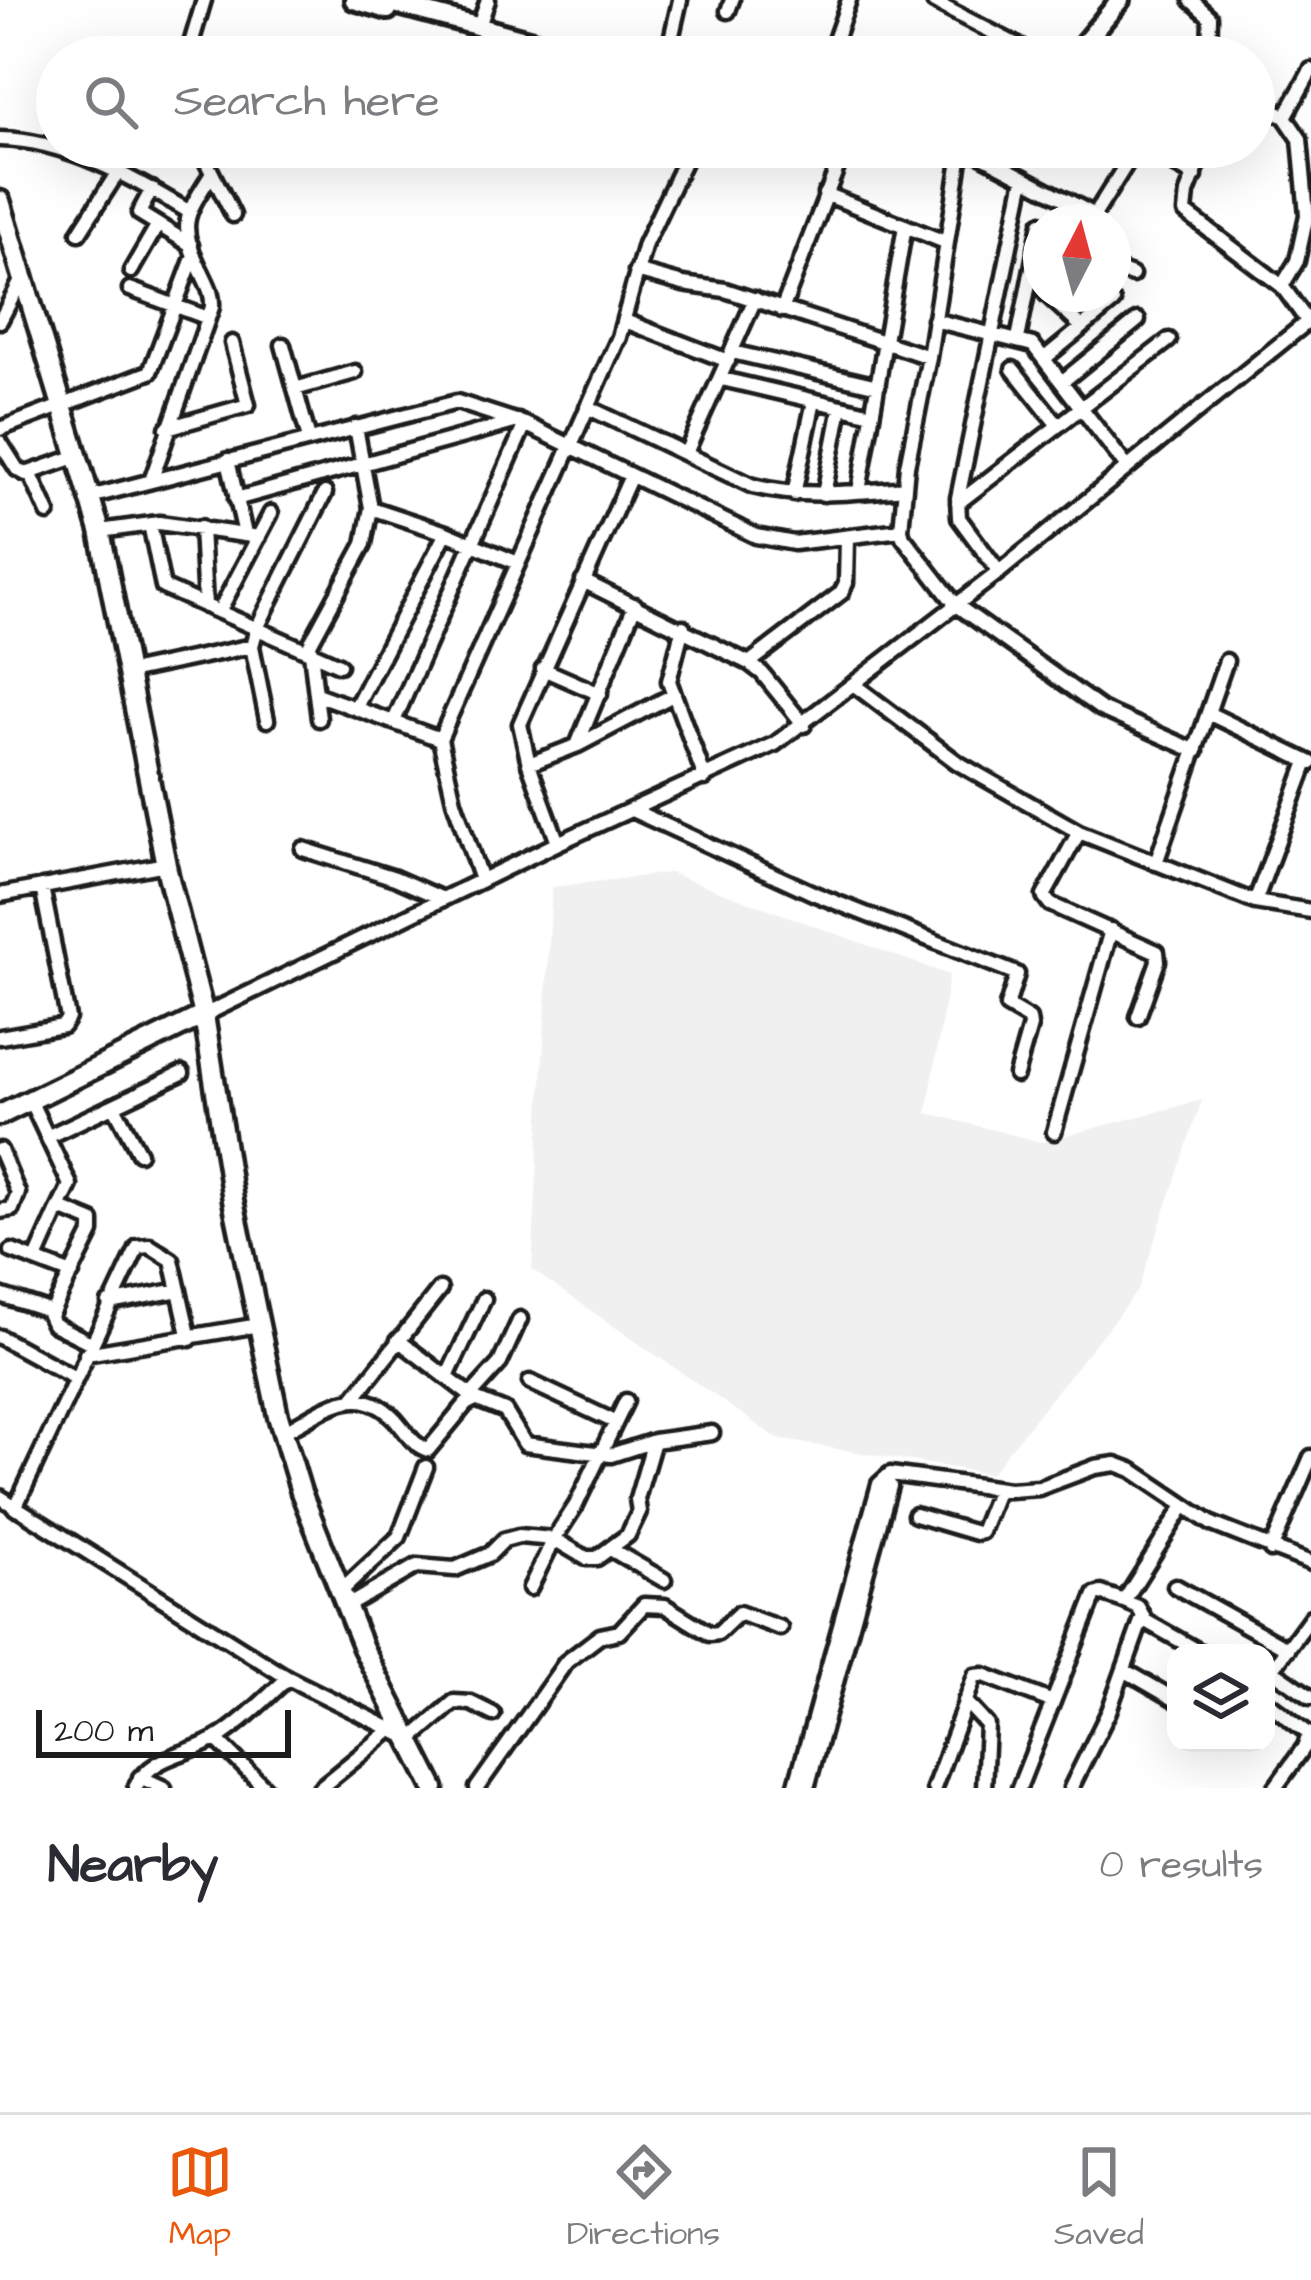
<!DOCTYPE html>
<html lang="en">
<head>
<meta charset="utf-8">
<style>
  :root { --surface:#fff; --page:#f7f7f7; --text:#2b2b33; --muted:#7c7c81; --line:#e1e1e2; --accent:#ea580c }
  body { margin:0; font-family:"Architects Daughter",sans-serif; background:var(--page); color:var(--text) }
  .controls { position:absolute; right:36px; bottom:36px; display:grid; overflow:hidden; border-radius:24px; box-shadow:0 12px 48px #0002 }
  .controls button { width:108px; height:108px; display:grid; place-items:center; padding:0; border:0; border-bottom:3px solid var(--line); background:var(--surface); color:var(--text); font:60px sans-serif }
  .compass { position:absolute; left:1023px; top:204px; width:108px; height:108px; border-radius:50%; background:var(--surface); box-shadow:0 12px 48px #0002; rotate:6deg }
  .scale { position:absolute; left:36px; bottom:30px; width:255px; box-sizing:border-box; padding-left:12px; border:6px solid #1c1c1c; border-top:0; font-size:33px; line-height:42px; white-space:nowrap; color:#1c1c1c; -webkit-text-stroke:9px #fff; paint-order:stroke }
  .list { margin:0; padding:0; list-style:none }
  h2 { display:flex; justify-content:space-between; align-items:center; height:156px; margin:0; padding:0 48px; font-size:51px }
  h2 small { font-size:39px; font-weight:400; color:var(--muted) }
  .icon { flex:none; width:66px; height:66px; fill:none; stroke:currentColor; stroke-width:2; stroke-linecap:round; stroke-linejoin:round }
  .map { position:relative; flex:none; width:1311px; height:1788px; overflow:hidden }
  .search { position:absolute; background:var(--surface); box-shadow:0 12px 48px #0002; left:36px; right:36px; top:36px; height:132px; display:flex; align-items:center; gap:30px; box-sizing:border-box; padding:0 42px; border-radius:66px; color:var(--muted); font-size:45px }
  .sheet { height:324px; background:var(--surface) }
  nav { display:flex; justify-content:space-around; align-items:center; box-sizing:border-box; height:168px; border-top:3px solid var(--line); background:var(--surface); font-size:33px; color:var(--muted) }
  nav a { display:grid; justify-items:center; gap:6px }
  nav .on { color:var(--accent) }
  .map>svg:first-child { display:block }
</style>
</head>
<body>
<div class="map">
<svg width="1311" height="1788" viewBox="0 0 1311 1788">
  <rect width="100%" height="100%" fill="#fff"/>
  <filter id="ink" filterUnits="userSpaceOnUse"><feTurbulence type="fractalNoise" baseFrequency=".00833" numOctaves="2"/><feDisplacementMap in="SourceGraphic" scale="24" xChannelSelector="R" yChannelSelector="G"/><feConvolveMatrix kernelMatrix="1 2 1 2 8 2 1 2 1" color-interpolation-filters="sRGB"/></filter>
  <g filter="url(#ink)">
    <path fill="#f0f0f0" d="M670,873L949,975L927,1113L1041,1142L1202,1100L1138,1290L990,1474L778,1439L532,1270L552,887Z"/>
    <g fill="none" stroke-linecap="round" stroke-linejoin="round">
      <defs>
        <path id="minor" d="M1191,0L1210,17L1209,57
          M934,2L1040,57
          M728,11L732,0
          M479,26L488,0
          M187,57L204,0
          M667,57L680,0
          M829,57L849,0
          M1254,99L1285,117L1300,139L1307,215L1297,261L1282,286
          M1285,117L1311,70
          M0,139C66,140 133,178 188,211
          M199,147L233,215
          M1205,147L1187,193L1185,212L1282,286L1308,322
          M975,152L1093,214
          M961,153L929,357L907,466L901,530L903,537L956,605L1101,709L1196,751
          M1163,158L1195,176
          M152,189L139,213L191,245
          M825,194L945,242
          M1090,222L1137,147
          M79,233L118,172
          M1113,268L1132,275
          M131,271L157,226
          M636,271L683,284L725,290L929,357
          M130,289L208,318
          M1046,294L1082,327
          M1095,294L1100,313
          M782,310L845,147
          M934,320L1033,345L1126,466
          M0,321L24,275
          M625,321L728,361
          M1018,339L1041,223
          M283,345L309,439
          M732,352L878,386
          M1045,358L1113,302
          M1013,369L1057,424
          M722,379L872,414
          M1063,381L1138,320
          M295,389L355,372
          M587,407L753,486C803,499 854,492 905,488
          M167,428L248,405L232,343
          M0,429L150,372L194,255
          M0,442L17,469L26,474L78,456
          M686,453L755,299
          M228,460L245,534
          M31,475L48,513
          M151,481L212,307C213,293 207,284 201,271C178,224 185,216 211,175
          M859,491L905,226
          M794,494L814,401
          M824,494L841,407
          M90,497L457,402L525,424L756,536L794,543L901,530
          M236,499L518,421
          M958,503L1169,340
          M371,508L446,533L518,563
          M150,524L163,587L339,665
          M201,527L205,606
          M100,531L159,523L259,537
          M999,572L959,518L958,498L1024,178
          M583,581L749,663L762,673L804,725
          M219,612L271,513
          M683,627L669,681L705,778
          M749,663L841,593L846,583L847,538
          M543,669L600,694
          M129,672L252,646
          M853,684L958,763L1079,832L1255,902L1311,911
          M316,694L440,739
          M355,708L446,533
          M1210,714L1311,763
          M319,719L310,644L364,544L371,508L356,427
          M267,720L252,646L257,628L325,493
          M394,721L525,424
          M578,743L635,605
          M529,764L578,745L673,695
          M634,811L815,894L1017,974L1007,1006L1029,1019L1030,1026L1016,1075
          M1079,832L1044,896L1050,904L1157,952L1158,961L1138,1017
          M558,843L529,764L520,724L630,478
          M303,849L395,878L443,899
          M1156,863L1226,661
          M481,880L454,801L440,739L619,337L645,244L691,147
          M0,895L166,864
          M1255,902L1307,762
          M204,1015L558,843L775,744L999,572L1311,319
          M0,1037L63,1026L68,1018L42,887
          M30,1100L70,1185L57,1212
          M114,1106L139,1153
          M1054,1132L1111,930
          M49,1136L182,1073
          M0,1150L18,1193L12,1209L0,1211
          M12,1251L72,1274
          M0,1295L52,1312L92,1232V1221L65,1210L57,1212L36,1259
          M109,1303L179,1290
          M48,1313L53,1324L91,1343
          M0,1337L75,1378
          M398,1340L475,1399
          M86,1354L259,1325
          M447,1377L484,1299
          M530,1382L615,1422
          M471,1395L500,1363L520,1319
          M353,1399L440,1289
          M283,1432C327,1409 361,1377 400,1425C409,1436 415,1446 428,1450L466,1404L475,1399L505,1411L525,1444L611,1455L654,1441L712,1433
          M0,1497L288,1678L405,1736
          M15,1508L138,1247L150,1246L172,1260L190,1339
          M915,1515L976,1533L981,1532L998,1489
          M612,1550L664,1580
          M1271,1550L1311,1457
          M1175,1586L1288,1649
          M530,1588L554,1539L576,1505L626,1401
          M341,1591L399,1537L426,1467
          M347,1606L417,1566L455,1569L490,1554L504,1540L519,1536L554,1539L586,1558H597L628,1535L639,1512L637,1499L654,1441
          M1142,1619L1202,1653
          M1124,1670L1176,1700
          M1272,1670L1311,1697
          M1266,1678L1311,1617
          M965,1701L987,1725L984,1788
          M1266,1701L1309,1734L1305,1746L1275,1788
          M216,1739L265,1788
          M408,1742L454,1702L471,1703L493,1714
          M140,1777L164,1788
          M135,1788C153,1752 191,1756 222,1735C246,1719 267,1697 288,1678
          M320,1788L391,1730
          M477,1788L566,1662L600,1636L619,1632L644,1605L665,1606L710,1634L718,1633L739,1613L780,1628
          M795,1788L879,1484L890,1474L1009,1490L1039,1488L1095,1467L1116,1464L1132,1470L1212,1524L1311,1563
          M807,1788L890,1486L886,1479
          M934,1788L975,1676L984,1675L1053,1702
          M1019,1788L1095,1595L1101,1593L1124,1601L1184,1506
          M1071,1788L1109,1711L1143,1616L1138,1607L1124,1601"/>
        <path id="major" d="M354,0L388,10
          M380,0L592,57
          M1073,57L1120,0
          M917,147L961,153L984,147"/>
        <path id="highway" d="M0,201L100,531L168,875L204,1015L233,1200L278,1416L301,1492L363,1648L434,1788
          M0,1115L204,1015"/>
      </defs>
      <use href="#minor" stroke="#1c1c1c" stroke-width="21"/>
      <use href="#major" stroke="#1c1c1c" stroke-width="26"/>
      <use href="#highway" stroke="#1c1c1c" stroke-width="27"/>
      <use href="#minor" stroke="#fff" stroke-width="12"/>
      <use href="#major" stroke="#fff" stroke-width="16"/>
      <use href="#highway" stroke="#fff" stroke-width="18"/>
    </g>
  </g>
</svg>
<div class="controls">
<button><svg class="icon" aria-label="layers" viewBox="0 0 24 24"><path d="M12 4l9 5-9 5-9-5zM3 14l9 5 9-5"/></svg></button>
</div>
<svg class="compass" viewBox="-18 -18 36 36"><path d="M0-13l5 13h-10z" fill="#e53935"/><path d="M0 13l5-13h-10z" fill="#7c7c81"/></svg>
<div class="scale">200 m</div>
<div class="search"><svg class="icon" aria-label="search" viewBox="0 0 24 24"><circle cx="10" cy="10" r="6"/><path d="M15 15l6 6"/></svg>Search here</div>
</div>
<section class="sheet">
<h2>Nearby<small>0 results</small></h2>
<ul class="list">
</ul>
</section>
<nav>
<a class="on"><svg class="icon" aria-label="map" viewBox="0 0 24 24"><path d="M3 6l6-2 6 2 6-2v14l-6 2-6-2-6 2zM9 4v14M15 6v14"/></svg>Map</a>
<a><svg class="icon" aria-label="directions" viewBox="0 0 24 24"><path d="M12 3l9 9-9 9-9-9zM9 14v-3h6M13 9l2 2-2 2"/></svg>Directions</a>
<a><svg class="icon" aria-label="saved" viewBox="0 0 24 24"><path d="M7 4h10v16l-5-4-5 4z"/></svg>Saved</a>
</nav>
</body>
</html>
